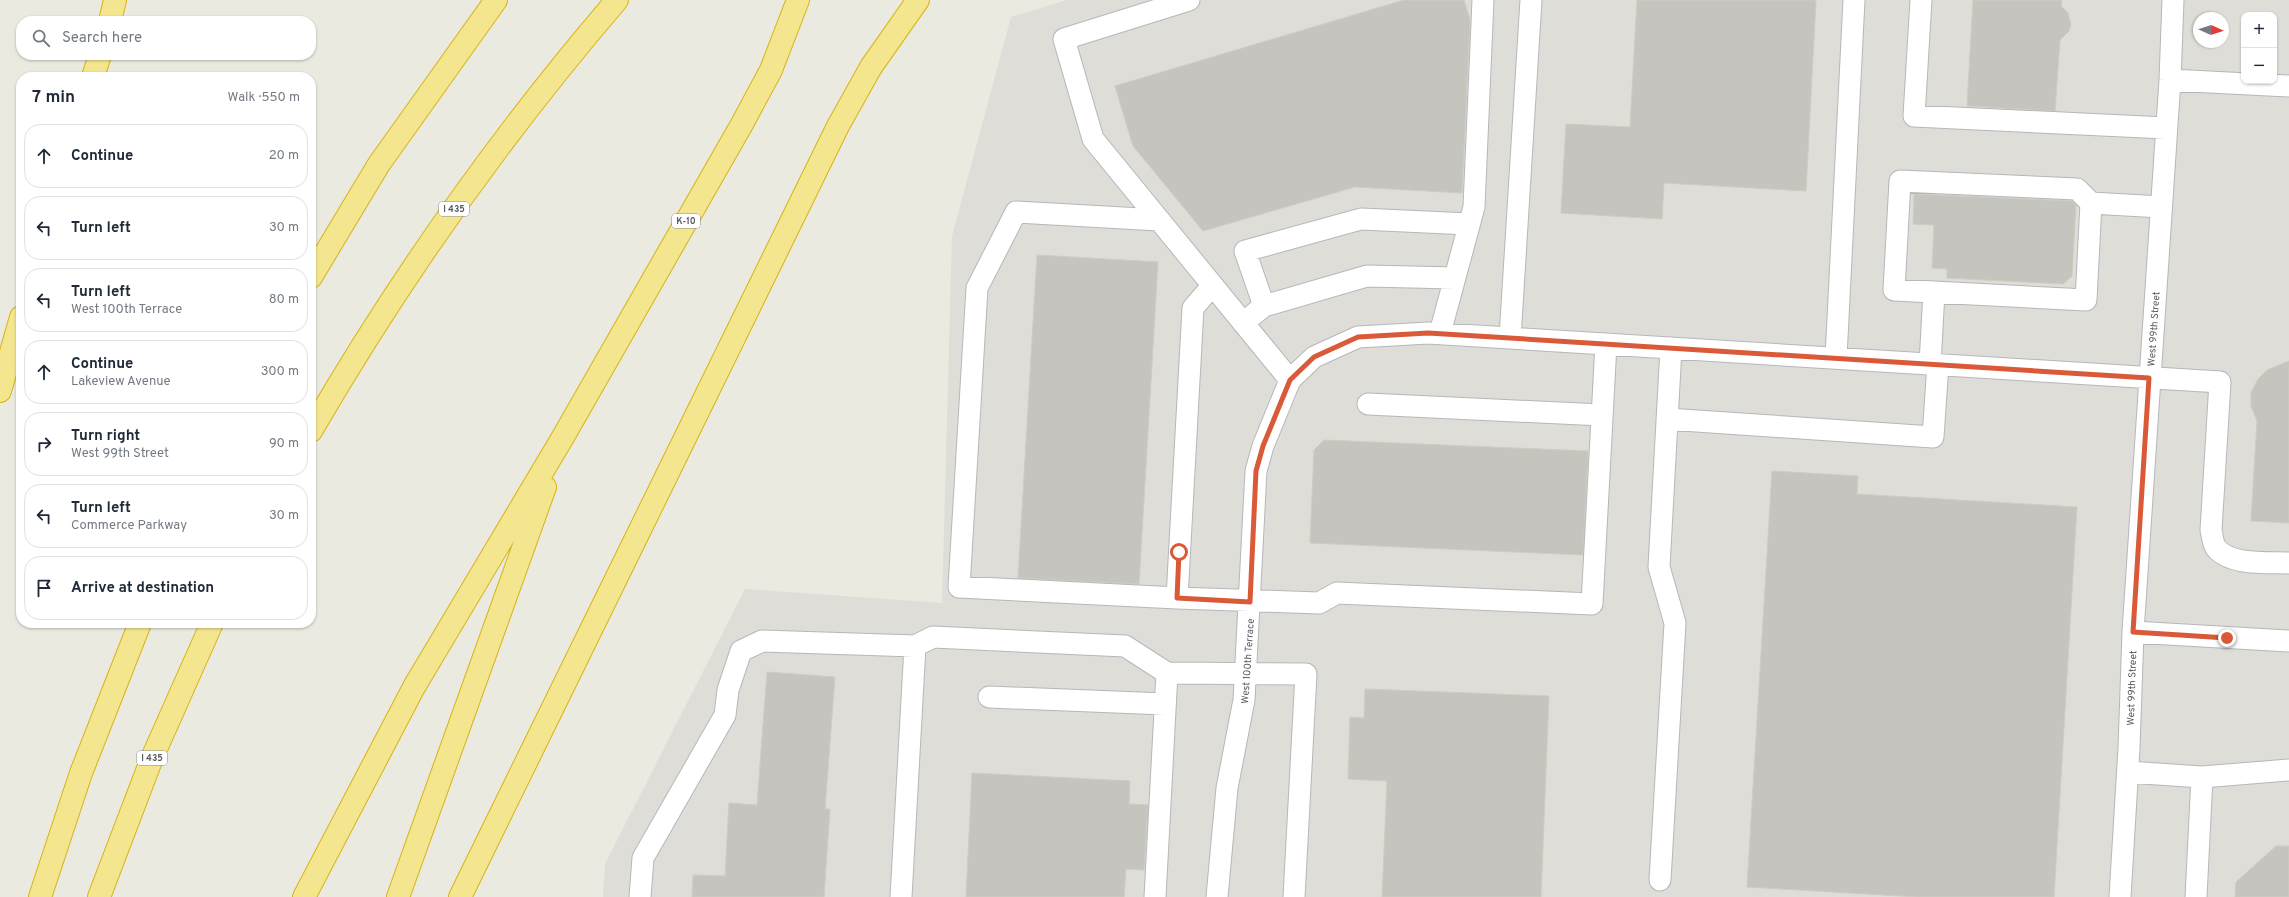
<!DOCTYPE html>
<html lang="en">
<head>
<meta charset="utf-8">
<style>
  :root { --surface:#fff; --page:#f6f6f7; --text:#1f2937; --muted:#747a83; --line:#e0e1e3 }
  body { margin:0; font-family:Overpass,sans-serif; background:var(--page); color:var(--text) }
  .controls { position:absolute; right:12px; top:12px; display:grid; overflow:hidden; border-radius:8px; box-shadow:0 1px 3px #0004 }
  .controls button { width:36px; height:36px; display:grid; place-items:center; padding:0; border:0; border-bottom:1px solid var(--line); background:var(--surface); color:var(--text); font:20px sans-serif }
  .compass { position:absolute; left:2193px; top:12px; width:36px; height:36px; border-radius:50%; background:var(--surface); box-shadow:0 1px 3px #0004; rotate:93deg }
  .stop { position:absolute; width:12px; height:12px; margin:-9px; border:3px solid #d95938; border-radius:50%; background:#fff }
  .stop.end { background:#d95938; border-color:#fff; box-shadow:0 1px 4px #0008 }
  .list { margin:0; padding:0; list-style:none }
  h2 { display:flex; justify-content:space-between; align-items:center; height:52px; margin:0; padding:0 16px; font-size:17px }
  h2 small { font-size:13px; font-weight:400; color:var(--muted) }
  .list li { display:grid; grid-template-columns:26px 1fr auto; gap:12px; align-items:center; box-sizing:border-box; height:64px; margin:0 8px 8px; padding:0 8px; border:1px solid var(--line); border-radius:16px }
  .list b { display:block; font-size:15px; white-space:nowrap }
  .list p { margin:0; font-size:13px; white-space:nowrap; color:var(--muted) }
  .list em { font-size:13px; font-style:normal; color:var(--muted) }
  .icon { flex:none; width:22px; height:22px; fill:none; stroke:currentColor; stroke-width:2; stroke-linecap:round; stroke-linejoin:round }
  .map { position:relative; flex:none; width:2289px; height:897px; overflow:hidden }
  .search { position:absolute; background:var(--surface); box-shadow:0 1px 3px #0004; left:16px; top:16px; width:300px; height:44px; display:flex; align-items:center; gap:10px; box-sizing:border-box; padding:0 14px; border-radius:16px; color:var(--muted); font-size:15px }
  .panel { position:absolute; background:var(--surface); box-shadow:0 1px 3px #0004; left:16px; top:72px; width:300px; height:556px; border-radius:16px }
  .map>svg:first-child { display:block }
</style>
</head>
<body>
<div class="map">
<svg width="2289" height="897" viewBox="0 0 2289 897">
  <rect width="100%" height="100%" fill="#ebeae0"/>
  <path fill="#deddd8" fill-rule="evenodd" d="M1067,0H2289V897H603L605,864L745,589L942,603L952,236L1011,17ZM2244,15H2274V81H2244ZM2199,18H2223V42H2199Z"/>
  <path fill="#c6c4be" stroke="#cfccbf" d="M1404,0H1464L1470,20L1462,193L1355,187L1203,231L1133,146L1115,86Z
    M1637,0H1816L1806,191L1664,183L1662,219L1561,213L1566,124L1630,127Z
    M1973,0H2062L2061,6L2068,13L2071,25L2069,31L2060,40L2055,111L1967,106Z
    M1914,194L2072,201L2076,205L2072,276L2063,284L1947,278V269L1932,268L1934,225L1913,224Z
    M1037,255L1158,262L1139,584L1018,578Z
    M2289,361V523L2251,521L2257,421L2251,406V393L2258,379L2267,370Z
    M1324,440L1588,451L1583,555L1310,543L1314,450Z
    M1772,471L1858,476L1857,494L2077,507L2054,897H1918L1747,887Z
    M767,672L835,677L825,809H830L824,897H692L693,875L725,876L729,803L757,805Z
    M1365,689L1549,696L1541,897H1382L1387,781L1348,779L1350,717L1364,718Z
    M972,773L1130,781L1129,804L1148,805L1144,870L1126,869L1124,897H966Z
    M2276,846H2289V897H2235L2236,882Z"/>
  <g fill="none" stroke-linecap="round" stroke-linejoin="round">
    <defs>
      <path id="minor" d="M1189,0L1064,39L1093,139L1290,380
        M1921,0L1914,116L2166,128
        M2170,80L2289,86
        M1159,220L1016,212L977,288L959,587L1177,598
        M1212,286L1193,308L1177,598L1319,603L1337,593L1592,604L1606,344
        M1934,292L1894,290L1900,181L2077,189L2091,203
        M1264,306L1367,276L1455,278
        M1243,323L1264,306L1245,251L1361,219L1469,224
        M1440,333L1474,207L1483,0
        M1510,338L1531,0
        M1836,358L1854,0
        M1930,364L1934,292L2086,300L2091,203L2161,207
        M1368,404L1602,415
        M1667,419L1933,437L1938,364
        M2133,632L2289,641
        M989,697L1165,704
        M2128,772L2202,777L2196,897
        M2202,777L2289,770
        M1660,880L1675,623L1659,567L1671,348
        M640,897L643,858L725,715L728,690L741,651L762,641L915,646
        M901,897L915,646L933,637L1125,646L1167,673
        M1155,897L1167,673L1306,674L1294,897
        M1217,897L1227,788L1244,700L1256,471L1263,446L1290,380L1314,357L1358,337L1428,333L2220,382L2211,530C2212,535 2213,544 2216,548C2231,566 2268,562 2289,563
        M2120,897L2129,748L2133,632L2170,80L2173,0"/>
      <path id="highway" d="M110,21L115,0
        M93,77L100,55
        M311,277L379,164L496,0
        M0,391L21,317
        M311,431C400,278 502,134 617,0
        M40,897L81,773L140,623
        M99,897L152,758L212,623
        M304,897L414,687L563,437L742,124L771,70L798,0
        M398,897L545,487
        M460,897L838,126L871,67L918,0"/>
    </defs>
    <use href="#minor" stroke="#b6b7bc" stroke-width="23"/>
    <use href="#highway" stroke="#d7b313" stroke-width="24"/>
    <use href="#minor" stroke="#fff" stroke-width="21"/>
    <use href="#highway" stroke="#f3e68f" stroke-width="22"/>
  </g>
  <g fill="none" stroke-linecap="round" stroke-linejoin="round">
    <path stroke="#d95938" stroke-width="5" d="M1179,552L1177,598L1250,602L1256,471L1263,446L1290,380L1314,357L1358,337L1428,333L2149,378L2133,632L2227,638"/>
  </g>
  <g text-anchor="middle" stroke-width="3" stroke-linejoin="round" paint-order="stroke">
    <g fill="#fff" stroke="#8b8c90" stroke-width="1">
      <rect x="439" y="202" width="30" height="14" rx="3"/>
      <rect x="672" y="214" width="28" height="14" rx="3"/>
      <rect x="137" y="751" width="30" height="14" rx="3"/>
    </g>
    <g font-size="9" font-weight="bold" fill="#595b60">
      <text x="454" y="212">I 435</text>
      <text x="686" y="224">K-10</text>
      <text x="152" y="761">I 435</text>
    </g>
    <g font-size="10" fill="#595b60" stroke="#fff">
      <text transform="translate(2153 329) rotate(-86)" y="4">West 99th Street</text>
      <text transform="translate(1247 661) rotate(-86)" y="4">West 100th Terrace</text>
      <text transform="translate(2131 688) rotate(-88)" y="4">West 99th Street</text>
    </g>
  </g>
</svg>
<div class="controls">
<button>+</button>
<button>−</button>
</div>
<svg class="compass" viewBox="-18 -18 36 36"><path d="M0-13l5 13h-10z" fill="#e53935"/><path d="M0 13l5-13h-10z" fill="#747a83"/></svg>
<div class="stop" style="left:1179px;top:552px"></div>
<div class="stop end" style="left:2227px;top:638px"></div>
<div class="search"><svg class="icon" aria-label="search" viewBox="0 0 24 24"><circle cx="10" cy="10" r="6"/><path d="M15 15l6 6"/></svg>Search here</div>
<section class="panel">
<h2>7 min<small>Walk · 550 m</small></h2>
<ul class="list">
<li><svg class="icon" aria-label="ahead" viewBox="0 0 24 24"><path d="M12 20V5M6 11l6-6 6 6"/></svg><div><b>Continue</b></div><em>20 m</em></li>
<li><svg class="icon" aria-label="left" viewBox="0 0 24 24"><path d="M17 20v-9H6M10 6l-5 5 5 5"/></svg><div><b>Turn left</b></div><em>30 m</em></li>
<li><svg class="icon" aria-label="left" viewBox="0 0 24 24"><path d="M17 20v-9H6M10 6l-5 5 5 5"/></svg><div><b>Turn left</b><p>West 100th Terrace</p></div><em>80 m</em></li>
<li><svg class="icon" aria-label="ahead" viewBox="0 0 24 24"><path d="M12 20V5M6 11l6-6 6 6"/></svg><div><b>Continue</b><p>Lakeview Avenue</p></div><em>300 m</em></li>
<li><svg class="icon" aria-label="right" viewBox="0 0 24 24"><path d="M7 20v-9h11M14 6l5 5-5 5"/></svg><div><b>Turn right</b><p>West 99th Street</p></div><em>90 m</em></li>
<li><svg class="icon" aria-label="left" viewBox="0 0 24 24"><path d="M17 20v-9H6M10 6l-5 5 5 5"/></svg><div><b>Turn left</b><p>Commerce Parkway</p></div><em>30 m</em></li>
<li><svg class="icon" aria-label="arrive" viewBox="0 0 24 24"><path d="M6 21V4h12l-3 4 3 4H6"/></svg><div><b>Arrive at destination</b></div></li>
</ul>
</section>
</div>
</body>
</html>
